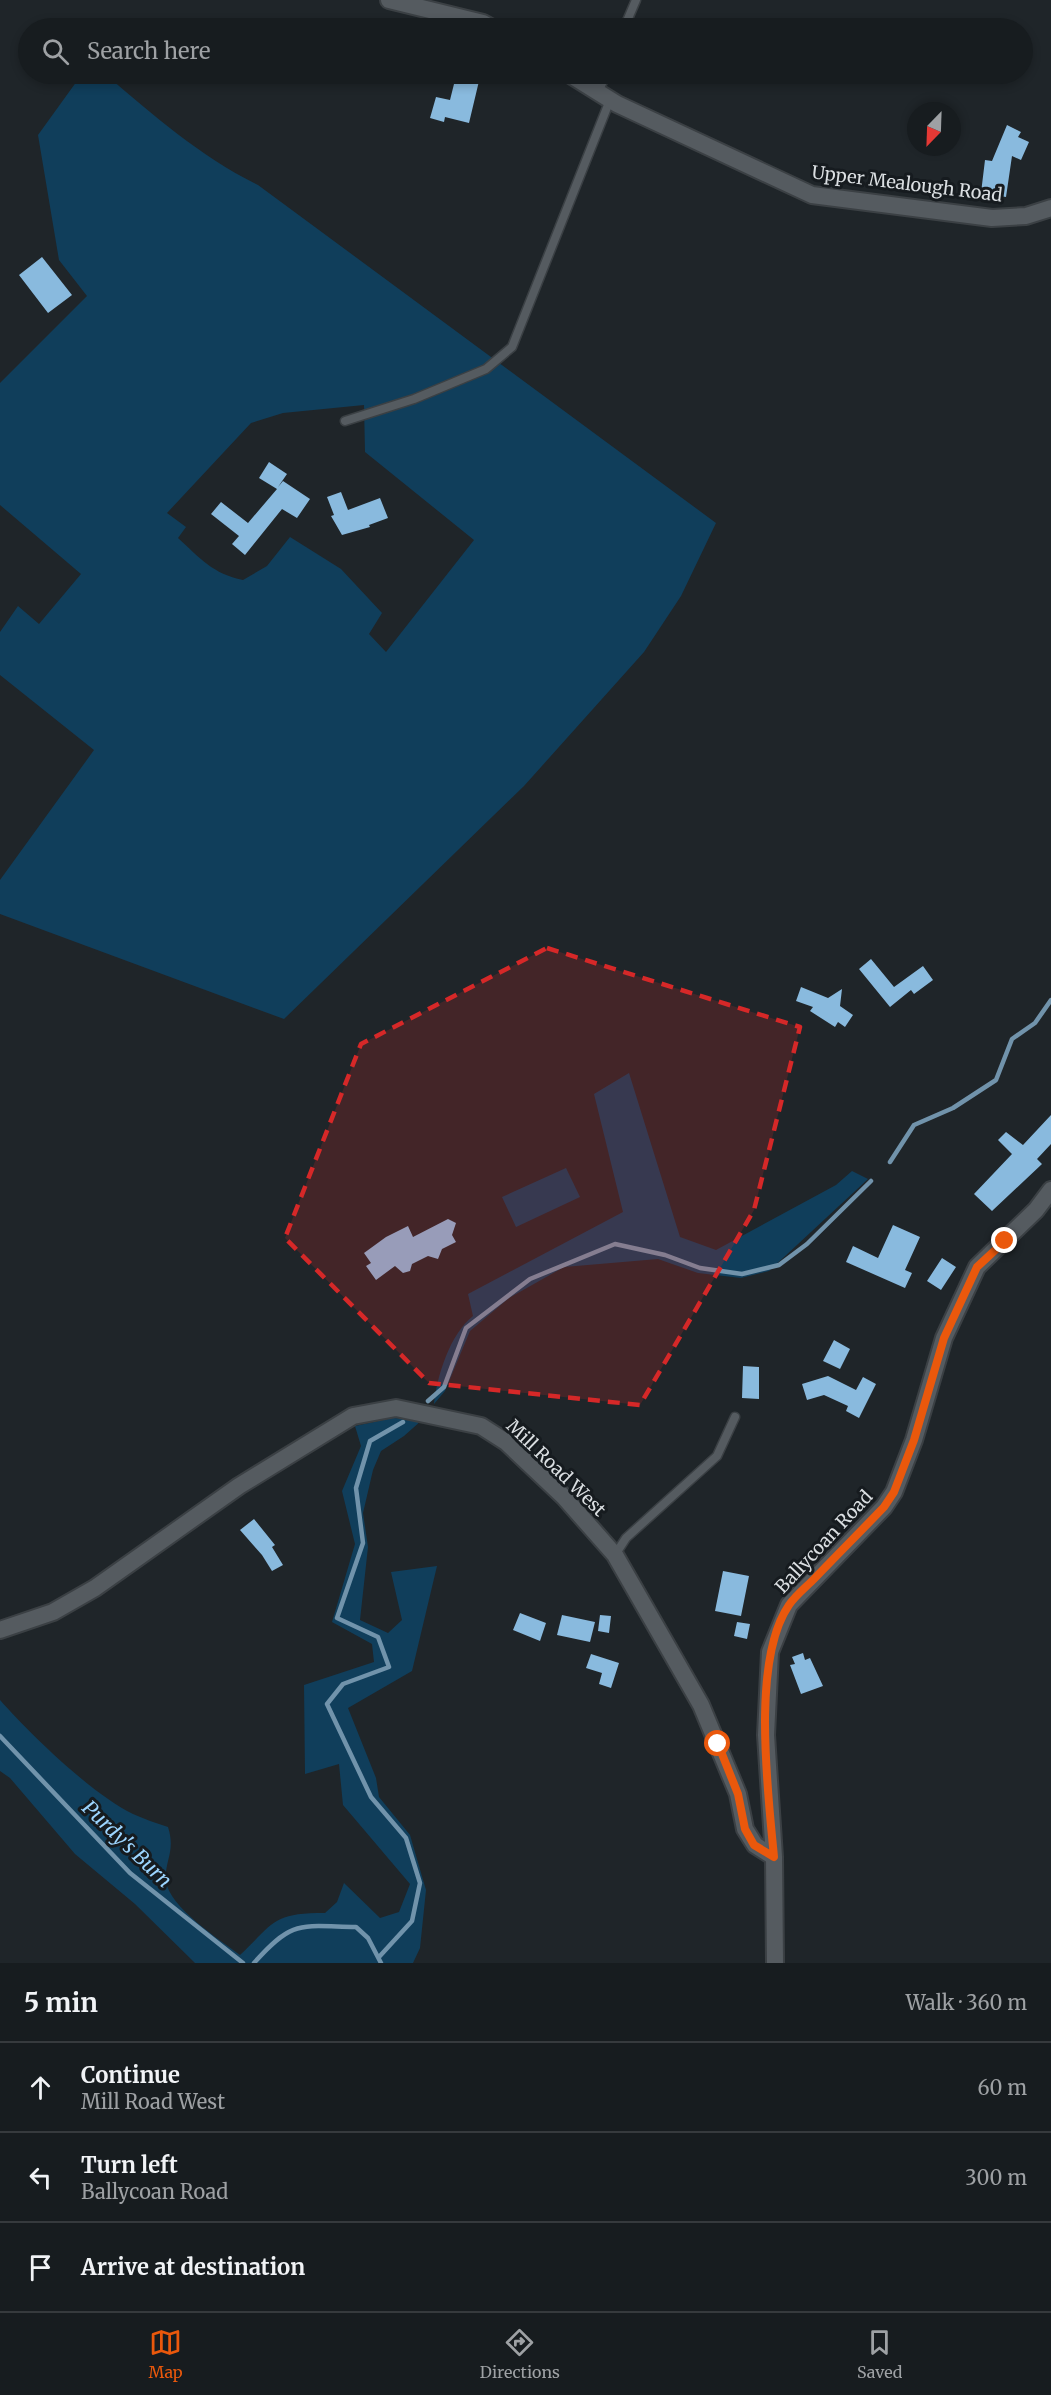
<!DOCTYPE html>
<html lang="en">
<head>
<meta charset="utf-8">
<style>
  :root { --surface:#171c1f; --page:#202528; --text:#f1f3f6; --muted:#9ea1a4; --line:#363a3d; --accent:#ea580c }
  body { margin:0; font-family:Merriweather,serif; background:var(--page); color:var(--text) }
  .compass { position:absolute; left:907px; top:102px; width:54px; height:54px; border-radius:50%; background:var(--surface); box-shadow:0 3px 9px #0003; rotate:203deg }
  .stop { position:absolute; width:18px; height:18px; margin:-14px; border:4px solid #ea580c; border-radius:50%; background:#fff }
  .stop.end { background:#ea580c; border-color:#fff; box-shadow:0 2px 6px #0008 }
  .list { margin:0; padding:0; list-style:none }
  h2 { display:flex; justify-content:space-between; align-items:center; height:78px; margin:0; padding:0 24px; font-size:26px }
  h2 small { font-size:20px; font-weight:400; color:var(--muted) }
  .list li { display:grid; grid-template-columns:39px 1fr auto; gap:18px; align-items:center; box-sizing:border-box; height:90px; padding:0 24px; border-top:2px solid var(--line) }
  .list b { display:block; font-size:22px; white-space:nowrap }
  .list p { margin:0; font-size:20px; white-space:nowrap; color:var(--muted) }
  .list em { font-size:20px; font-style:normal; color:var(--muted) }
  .icon { flex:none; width:33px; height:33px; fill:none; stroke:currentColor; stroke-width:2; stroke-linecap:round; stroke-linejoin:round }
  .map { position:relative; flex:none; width:1051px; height:1963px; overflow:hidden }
  .search { position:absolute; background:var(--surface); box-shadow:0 3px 9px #0003; left:18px; right:18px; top:18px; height:66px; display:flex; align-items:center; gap:15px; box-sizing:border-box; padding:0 21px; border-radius:33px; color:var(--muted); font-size:22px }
  .sheet { height:348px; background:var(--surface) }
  nav { display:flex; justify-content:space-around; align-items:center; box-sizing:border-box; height:84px; border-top:2px solid var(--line); background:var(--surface); font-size:16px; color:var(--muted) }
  nav a { display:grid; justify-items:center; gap:3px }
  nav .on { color:var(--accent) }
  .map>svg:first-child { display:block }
</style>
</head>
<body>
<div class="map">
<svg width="1051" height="1963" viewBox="0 0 1051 1963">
  <rect width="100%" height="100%" fill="#1f2529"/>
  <path fill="#103e5b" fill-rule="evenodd" d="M82,74H105C153,115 201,157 258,185L716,523L681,596L644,652L524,786L284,1019L0,914V880L94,750L0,675V632L18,606L39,624L81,574L0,505V383L87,296L59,260L38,135ZM364,405L365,452L474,540L386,652L369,634L382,613L341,569L290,537L267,566L243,580C213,574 200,558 178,538L186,527L167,513L251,423L283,413Z
    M629,1073L680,1237L716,1250L836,1185L852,1171L868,1179L769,1271L741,1278L698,1273L658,1259L564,1267L509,1298L470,1331L445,1391L434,1404C437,1376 450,1334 473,1316L468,1294L623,1212L594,1094Z
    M566,1168L580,1197L516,1227L502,1197Z
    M393,1418L422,1420L404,1436L381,1451L373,1470L363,1513L368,1547L360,1620L388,1633L402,1620L391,1572L437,1566L412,1671L348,1708L376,1778L379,1797L410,1835L426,1890L420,1948L413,1963H195L135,1904L75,1854L10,1778L0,1771V1700C30,1734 93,1795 133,1814C144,1819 156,1823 168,1827C176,1852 164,1861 166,1881C169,1907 220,1940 240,1955C275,1922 272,1913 325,1913L337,1902L344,1883L380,1918L399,1912L410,1884L343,1805L339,1764L305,1774L304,1685L374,1662L372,1644L332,1622L355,1544L342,1491L361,1446L355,1426Z"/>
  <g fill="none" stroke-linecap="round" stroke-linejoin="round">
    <path stroke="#7193ab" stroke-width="4.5" d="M890,1162L914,1125L953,1108L996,1080L1012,1039L1035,1023L1051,1000
      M428,1401L444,1387L466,1328L530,1279L615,1244L665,1255L700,1268L742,1274L779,1265L807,1244L871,1181
      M0,1736L130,1873L243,1963
      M379,1957L412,1921L420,1883L406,1838L371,1797L327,1704L343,1684L389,1667L378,1637L337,1618L363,1543L356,1488L370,1441L403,1422
      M254,1963C293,1919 300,1926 356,1927L368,1938L381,1963"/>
  </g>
  <path fill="#89bade" d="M456,76L479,81L469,123L445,117L444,122L430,118L436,97L450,100Z
    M1007,125L1021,132L1018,137L1029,142L1021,160L1012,156L1006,197L981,193L985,160L992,161Z
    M42,257L72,295L48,313L19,275Z
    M269,462L287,474L278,487L283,481L310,499L297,518L282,509L245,555L232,544L239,536L211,514L221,502L248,523L277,489L259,478Z
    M341,492L348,510L380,498L388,518L369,525L370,527L342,535L331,516L334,515L327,497Z
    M871,959L894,987L923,966L933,980L914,994L911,990L890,1007L859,969Z
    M801,987L828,998L842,989L840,1006L853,1015L845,1027L838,1022L835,1027L810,1011L813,1007L796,1001Z
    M1051,1115V1144L1037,1159L1042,1164L992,1211L974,1194L1012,1154L998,1140L1006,1132L1023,1145Z
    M448,1219L456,1223L452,1235L456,1242L442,1249L438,1259L428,1256L412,1264L410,1271L403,1273L395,1266L376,1280L366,1266L371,1263L364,1253L386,1237L408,1226L413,1237Z
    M893,1225L920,1237L905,1270L912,1273L905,1288L846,1262L853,1246L878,1258Z
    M942,1258L956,1267L941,1290L927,1281Z
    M834,1340L850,1349L840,1369L823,1361Z
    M743,1366L759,1367V1399L742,1398Z
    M828,1376L856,1390L863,1377L876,1384L859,1418L846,1411L848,1406L824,1395L807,1400L802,1384Z
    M254,1519L275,1545L272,1547L283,1565L272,1571L262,1555L240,1530Z
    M723,1571L749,1576L741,1616L715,1611Z
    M520,1613L546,1623L540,1641L513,1630Z
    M562,1615L595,1622L590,1642L557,1635Z
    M600,1615L611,1616L609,1633L598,1631Z
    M737,1622L750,1624L747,1639L734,1636Z
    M803,1653L805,1660L810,1658L823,1686L801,1694L790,1665L795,1664L792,1657Z
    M591,1654L619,1663L611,1688L599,1684L602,1673L586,1668Z"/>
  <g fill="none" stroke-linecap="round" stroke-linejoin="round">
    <defs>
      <path id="service" d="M624,28L636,0
        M598,93L606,74
        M345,421L414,399L486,369L512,347L610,100
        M615,1555L626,1538L717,1456L735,1417"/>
      <path id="minor" d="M389,0L483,23L492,28
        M569,74L617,104L812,195L992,218L1026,216L1051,208
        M0,1630L53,1612L95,1588L239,1486L353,1416L396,1408L481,1426L506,1442L564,1497L615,1555L701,1705L738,1794L745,1829L755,1845L774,1857
        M775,1963L774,1857L766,1735L770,1652L789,1605L884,1507L894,1492L914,1440L944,1338L977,1267L1036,1210L1051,1190"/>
    </defs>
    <use href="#service" stroke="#3b4044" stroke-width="11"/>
    <use href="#minor" stroke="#3b4044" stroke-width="20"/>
    <use href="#service" stroke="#555b60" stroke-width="8"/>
    <use href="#minor" stroke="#555b60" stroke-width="16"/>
  </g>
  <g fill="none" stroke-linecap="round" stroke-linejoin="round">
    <path stroke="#ea580c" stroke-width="8" d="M718,1744L738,1794L745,1829L754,1845L774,1857C768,1792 751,1660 789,1605C795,1596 806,1587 814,1579C837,1555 861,1531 884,1507L894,1492L914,1440L944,1338L977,1267L1005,1241"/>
  </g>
  <path fill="#d62828" fill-opacity="0.2" stroke="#d62828" stroke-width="4.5" stroke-dasharray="12 8" stroke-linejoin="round" d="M547,948L800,1027L754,1210L640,1405L429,1383L285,1238L361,1044Z"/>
  <g text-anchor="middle" stroke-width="6" stroke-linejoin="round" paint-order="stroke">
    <g font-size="18" fill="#dadee1" stroke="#161b1f">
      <text transform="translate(907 184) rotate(7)" y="6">Upper Mealough Road</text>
      <text transform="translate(556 1468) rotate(44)" y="6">Mill Road West</text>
      <text transform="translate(824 1542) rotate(-47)" y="6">Ballycoan Road</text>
    </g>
    <g font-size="20" font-style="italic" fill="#9cd5ff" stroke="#161b1f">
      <text transform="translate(127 1844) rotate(44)" y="7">Purdy's Burn</text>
    </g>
  </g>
</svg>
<svg class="compass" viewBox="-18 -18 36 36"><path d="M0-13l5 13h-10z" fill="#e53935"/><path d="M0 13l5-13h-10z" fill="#9ea1a4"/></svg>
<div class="stop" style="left:718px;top:1744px"></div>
<div class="stop end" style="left:1005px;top:1241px"></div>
<div class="search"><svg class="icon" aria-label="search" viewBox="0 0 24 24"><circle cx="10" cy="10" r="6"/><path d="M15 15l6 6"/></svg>Search here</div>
</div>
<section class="sheet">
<h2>5 min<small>Walk · 360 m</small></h2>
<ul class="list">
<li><svg class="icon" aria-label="ahead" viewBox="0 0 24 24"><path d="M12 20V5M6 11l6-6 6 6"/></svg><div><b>Continue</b><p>Mill Road West</p></div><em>60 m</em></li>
<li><svg class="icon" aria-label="left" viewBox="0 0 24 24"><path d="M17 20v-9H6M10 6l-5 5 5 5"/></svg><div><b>Turn left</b><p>Ballycoan Road</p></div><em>300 m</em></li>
<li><svg class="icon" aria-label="arrive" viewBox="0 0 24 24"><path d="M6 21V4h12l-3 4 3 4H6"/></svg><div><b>Arrive at destination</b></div></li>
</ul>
</section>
<nav>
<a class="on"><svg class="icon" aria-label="map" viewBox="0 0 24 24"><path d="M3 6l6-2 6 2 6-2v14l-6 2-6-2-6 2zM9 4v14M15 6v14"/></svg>Map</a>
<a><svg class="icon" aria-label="directions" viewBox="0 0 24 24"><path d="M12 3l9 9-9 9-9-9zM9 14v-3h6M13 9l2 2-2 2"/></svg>Directions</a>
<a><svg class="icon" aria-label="saved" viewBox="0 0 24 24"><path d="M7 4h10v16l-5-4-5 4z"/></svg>Saved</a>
</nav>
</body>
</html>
